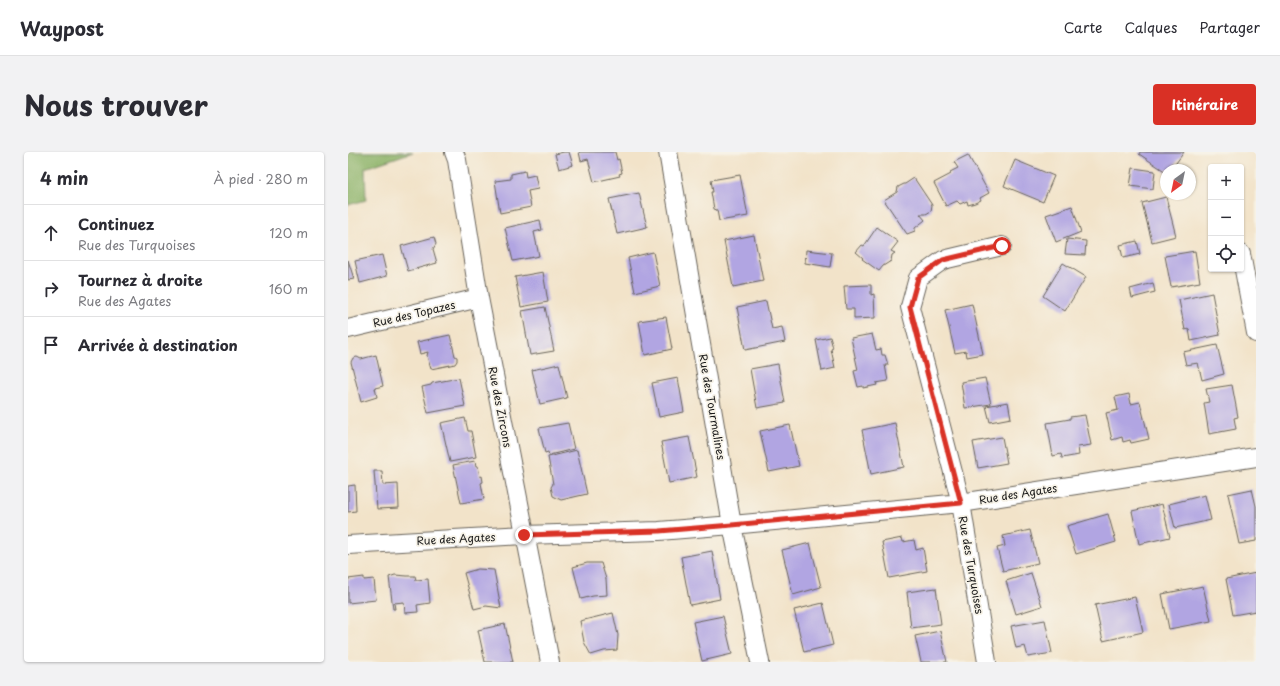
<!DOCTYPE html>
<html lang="fr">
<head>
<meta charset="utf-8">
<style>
  :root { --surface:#fff; --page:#f2f2f3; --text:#2b2b33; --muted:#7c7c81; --line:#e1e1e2; --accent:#d93025 }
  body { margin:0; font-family:"Playpen Sans",sans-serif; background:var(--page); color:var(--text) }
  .controls { position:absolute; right:12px; top:12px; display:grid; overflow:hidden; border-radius:4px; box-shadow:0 1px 3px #0004 }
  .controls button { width:36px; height:36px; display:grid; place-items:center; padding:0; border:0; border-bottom:1px solid var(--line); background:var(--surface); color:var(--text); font:20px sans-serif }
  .compass { position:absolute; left:812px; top:12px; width:36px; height:36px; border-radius:50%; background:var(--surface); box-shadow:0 1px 3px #0004; rotate:213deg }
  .stop { position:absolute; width:12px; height:12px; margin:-9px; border:3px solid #d93025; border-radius:50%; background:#fff }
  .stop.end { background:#d93025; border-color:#fff; box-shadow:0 1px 4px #0008 }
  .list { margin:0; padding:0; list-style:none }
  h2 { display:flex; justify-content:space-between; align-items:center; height:52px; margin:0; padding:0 16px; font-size:17px }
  h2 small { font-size:13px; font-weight:400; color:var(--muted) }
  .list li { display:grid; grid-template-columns:26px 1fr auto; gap:12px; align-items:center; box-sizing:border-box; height:56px; padding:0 16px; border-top:1px solid var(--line) }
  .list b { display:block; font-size:15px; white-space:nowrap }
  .list p { margin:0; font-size:13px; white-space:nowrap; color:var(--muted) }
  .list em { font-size:13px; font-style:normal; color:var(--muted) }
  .icon { flex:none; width:22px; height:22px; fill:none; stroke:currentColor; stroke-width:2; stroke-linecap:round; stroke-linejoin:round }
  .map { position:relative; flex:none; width:908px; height:510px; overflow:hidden; border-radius:4px }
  header { display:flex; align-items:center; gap:24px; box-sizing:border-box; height:56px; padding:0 20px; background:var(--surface); border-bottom:1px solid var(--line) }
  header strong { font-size:19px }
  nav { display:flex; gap:22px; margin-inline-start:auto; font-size:14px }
  .intro { display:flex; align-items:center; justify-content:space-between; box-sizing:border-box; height:96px; padding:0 24px }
  h1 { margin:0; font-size:28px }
  .button { padding:10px 18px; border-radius:4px; background:var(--accent); color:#fff; font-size:14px; font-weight:700 }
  main { display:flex; gap:24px; padding:0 24px }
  aside { flex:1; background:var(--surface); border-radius:4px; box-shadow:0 1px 3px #0004 }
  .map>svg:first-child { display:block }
</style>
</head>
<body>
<header>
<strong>Waypost</strong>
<nav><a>Carte</a><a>Calques</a><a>Partager</a></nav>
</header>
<div class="intro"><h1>Nous trouver</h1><a class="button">Itinéraire</a></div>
<main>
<aside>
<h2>4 min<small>À pied · 280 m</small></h2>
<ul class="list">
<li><svg class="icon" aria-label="ahead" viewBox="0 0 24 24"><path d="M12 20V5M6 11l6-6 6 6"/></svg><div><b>Continuez</b><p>Rue des Turquoises</p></div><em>120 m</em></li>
<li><svg class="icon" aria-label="right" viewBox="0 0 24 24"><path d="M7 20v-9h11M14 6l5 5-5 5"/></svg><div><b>Tournez à droite</b><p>Rue des Agates</p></div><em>160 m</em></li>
<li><svg class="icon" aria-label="arrive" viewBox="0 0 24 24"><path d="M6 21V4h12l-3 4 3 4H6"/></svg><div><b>Arrivée à destination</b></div></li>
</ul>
</aside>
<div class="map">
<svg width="908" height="510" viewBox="0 0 908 510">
  <rect width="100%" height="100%" fill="#f7f3e8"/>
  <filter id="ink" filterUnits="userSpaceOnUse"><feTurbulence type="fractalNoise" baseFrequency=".025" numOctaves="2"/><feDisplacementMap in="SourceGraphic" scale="8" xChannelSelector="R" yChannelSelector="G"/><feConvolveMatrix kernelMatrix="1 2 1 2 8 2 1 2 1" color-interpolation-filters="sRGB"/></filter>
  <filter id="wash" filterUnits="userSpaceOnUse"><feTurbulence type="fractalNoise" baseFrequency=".012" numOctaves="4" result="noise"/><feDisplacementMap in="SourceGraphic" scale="16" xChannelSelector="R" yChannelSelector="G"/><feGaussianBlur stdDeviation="0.9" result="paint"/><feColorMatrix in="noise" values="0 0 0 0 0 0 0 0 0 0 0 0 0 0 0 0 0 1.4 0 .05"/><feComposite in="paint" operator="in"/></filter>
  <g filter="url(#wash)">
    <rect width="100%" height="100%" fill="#f2e3c9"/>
    <path fill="#8cb267" stroke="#546742" d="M0,0H65L17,16L18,48L0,53Z"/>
    <g id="blocks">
      <path fill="#b1a5e2" d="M216,0H221L225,13L211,17L207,2Z
        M231,0H267L269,8L271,7L274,21L271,22L272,24L246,30L240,7L233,9Z
        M792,0H836L823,18H818V20L791,2Z
        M620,3L641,41L632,46L633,48L627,51L620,53L619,49L612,52L609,49L598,54L586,31L603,22L602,20L610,16L606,10Z
        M667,8L706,24L695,50L656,34Z
        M785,16L807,19L805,37L782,34Z
        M177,19L178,25L187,23L190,37L180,39L183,55L152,61L147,29L163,27V22Z
        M392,23L400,64L371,69L369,58L366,57L363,40H365L363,28Z
        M566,26L584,53L583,59L578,62H572L577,68L567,76V79L559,82L536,48L549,40L550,35L556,32H557Z
        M291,41L299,75L269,82L261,47Z
        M818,45L828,84L804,90L794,51Z
        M724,54L733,80L708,90L698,63Z
        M192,68L194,78L186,80L191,104L165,109L157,76Z
        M529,75L550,90L543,99L547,101L544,103L543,109L535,114L531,119L514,107L515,106L508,100L514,93L516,94Z
        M406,83L415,129L385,135L376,89Z
        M86,85L88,92L85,97L89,111L60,119L53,94Z
        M719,87L738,89L737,103L717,102Z
        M789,89L792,102L775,106L772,93Z
        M458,98L484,101L482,115L457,111Z
        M847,99L852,130L823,135L817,104Z
        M305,100L312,134L287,140L280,106Z
        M34,103L39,124L12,131L7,109Z
        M0,108L6,127L0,128Z
        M715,111L738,125L717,159L695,144Z
        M195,120L200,150L173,155L167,125Z
        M805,131L807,140L784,146L782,137Z
        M523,133V143L526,142L527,166L506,167V157H498L496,134Z
        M864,141L872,183L843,189L841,177L837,178L831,148Z
        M418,149L424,177L434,175L437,190L397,198L389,155Z
        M624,152L635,202L619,205L618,199L607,201L597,158Z
        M197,155L206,199L182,203L174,159Z
        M318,165L324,197L297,203L291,169Z
        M524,182L528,198L533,197L534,203H537L540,213H537L540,229L528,231L529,233L515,236V234L510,235L506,219L510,218L503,186Z
        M102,183L107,204L109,205V209L107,212L83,217L79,204L80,200L72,202L69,190Z
        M482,185L485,196L483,197L487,216L474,219L468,188Z
        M869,193L876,222L854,228L850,211L838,213L835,200Z
        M28,203L35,234L27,236L29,245L13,250L3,210L5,206L9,205L13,207Z
        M211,212L219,246L192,252L184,218Z
        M430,212L437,251L409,256L402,217Z
        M111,226L117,254L80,261L74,235L83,233L84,231Z
        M330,226L336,260L311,265L304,231Z
        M637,226L643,252L617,256L613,230Z
        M884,233L890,265L886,266L888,277L861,282L856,251L861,250L858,237Z
        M781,242L783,252L792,250L801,287L783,291L782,288L775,290L774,285L764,288L758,261L770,258L767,245Z
        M660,250L663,266L642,270L638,254Z
        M737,263L743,293L730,295L731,303L714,306L713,302L705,304L699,271L722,267V265Z
        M117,266L120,279H123L128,305L102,310L93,271Z
        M220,271L226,297L201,303L200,300L197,301L191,276Z
        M547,271L556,315L523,322L514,278Z
        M442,273L451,314L421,320L412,279Z
        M341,285L349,325L321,331L313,290Z
        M654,285L659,311L630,316L625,290Z
        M229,298L239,342L213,348L205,344L203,335L205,332L200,305Z
        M127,309L128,314H130L132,325L134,324L135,330L133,331L136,347L113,351L105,313Z
        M26,319H34L35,333L50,332L51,356L29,357Z
        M7,333L8,359L0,360V334Z
        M904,337L908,354V389L891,392L880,342Z
        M857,343L863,368L827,376L821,352Z
        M814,352L822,385L791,392L784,359Z
        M760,362L768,390L728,402L719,374Z
        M682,378L690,411L655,419L649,396L657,394L655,384Z
        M554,386L555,390L566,388L568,398L575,396L579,419L541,426L534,390Z
        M462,391L473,435L445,443L434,398Z
        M364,399L372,447L342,453L333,405Z
        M239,411H253L258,427L259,443L245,444L233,447L225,415Z
        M130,417L146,418L153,456L138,454L126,457L116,421Z
        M683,421L694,454L668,462L658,429Z
        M908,421V459L885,463L878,427Z
        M47,423L59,424H67L68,428L80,427L82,451L69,453L70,460L57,461L56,450L46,451L47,457H45L41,425Z
        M16,425V428L26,427L28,448L0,451V427Z
        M855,434L863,469L821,477L814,442Z
        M588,436L593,472L563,476L559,440Z
        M787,445L795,480L755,489L747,453Z
        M475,451L485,493L456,500L446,458Z
        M265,461L270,483L269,498L256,499L243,503L236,490L232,469Z
        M375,464L384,502L354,509L345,470Z
        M697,468L704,501L680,505L677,494L668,496L663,474Z
        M157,472L165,510H137L130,478Z
        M592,479L599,510H573L567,484Z"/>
    </g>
  </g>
  <g filter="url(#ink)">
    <use href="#blocks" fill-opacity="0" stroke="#676259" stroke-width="1"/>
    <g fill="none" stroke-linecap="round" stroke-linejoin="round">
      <defs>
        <path id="street" d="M106,0L109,8L131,146L202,510
          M320,0L384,373L412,510
          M893,102L908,181
          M0,177L131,146
          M0,393L176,383L311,379L384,373L613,351L908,305
          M639,510L613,351L562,155L570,126L595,108L654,94"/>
      </defs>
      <use href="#street" stroke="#676259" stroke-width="20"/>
      <use href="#street" stroke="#fff" stroke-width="18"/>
    </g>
  </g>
  <g fill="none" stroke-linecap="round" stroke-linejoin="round" filter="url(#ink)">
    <path stroke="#d93025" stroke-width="5" d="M176,383L311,379L384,373L613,351L562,155L570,126L595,108L654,94"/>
  </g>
  <g text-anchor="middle" stroke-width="3.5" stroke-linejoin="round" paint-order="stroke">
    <g font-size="11" fill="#1c1c1c" stroke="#f7f3e8">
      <text transform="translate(66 162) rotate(-13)" y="4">Rue des Topazes</text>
      <text transform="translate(152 255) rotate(79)" y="4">Rue des Zircons</text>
      <text transform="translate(364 255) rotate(80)" y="4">Rue des Tourmalines</text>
      <text transform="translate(670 342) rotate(-9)" y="4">Rue des Agates</text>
      <text transform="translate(108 387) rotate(-3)" y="4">Rue des Agates</text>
      <text transform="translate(623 413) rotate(80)" y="4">Rue des Turquoises</text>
    </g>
  </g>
</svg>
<div class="controls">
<button>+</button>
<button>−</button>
<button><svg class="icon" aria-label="locate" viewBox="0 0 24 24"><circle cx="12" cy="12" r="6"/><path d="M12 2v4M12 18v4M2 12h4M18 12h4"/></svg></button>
</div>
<svg class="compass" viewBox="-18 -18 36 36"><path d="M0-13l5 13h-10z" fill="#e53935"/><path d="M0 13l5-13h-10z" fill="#7c7c81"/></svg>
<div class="stop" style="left:654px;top:94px"></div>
<div class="stop end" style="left:176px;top:383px"></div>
</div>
</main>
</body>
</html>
